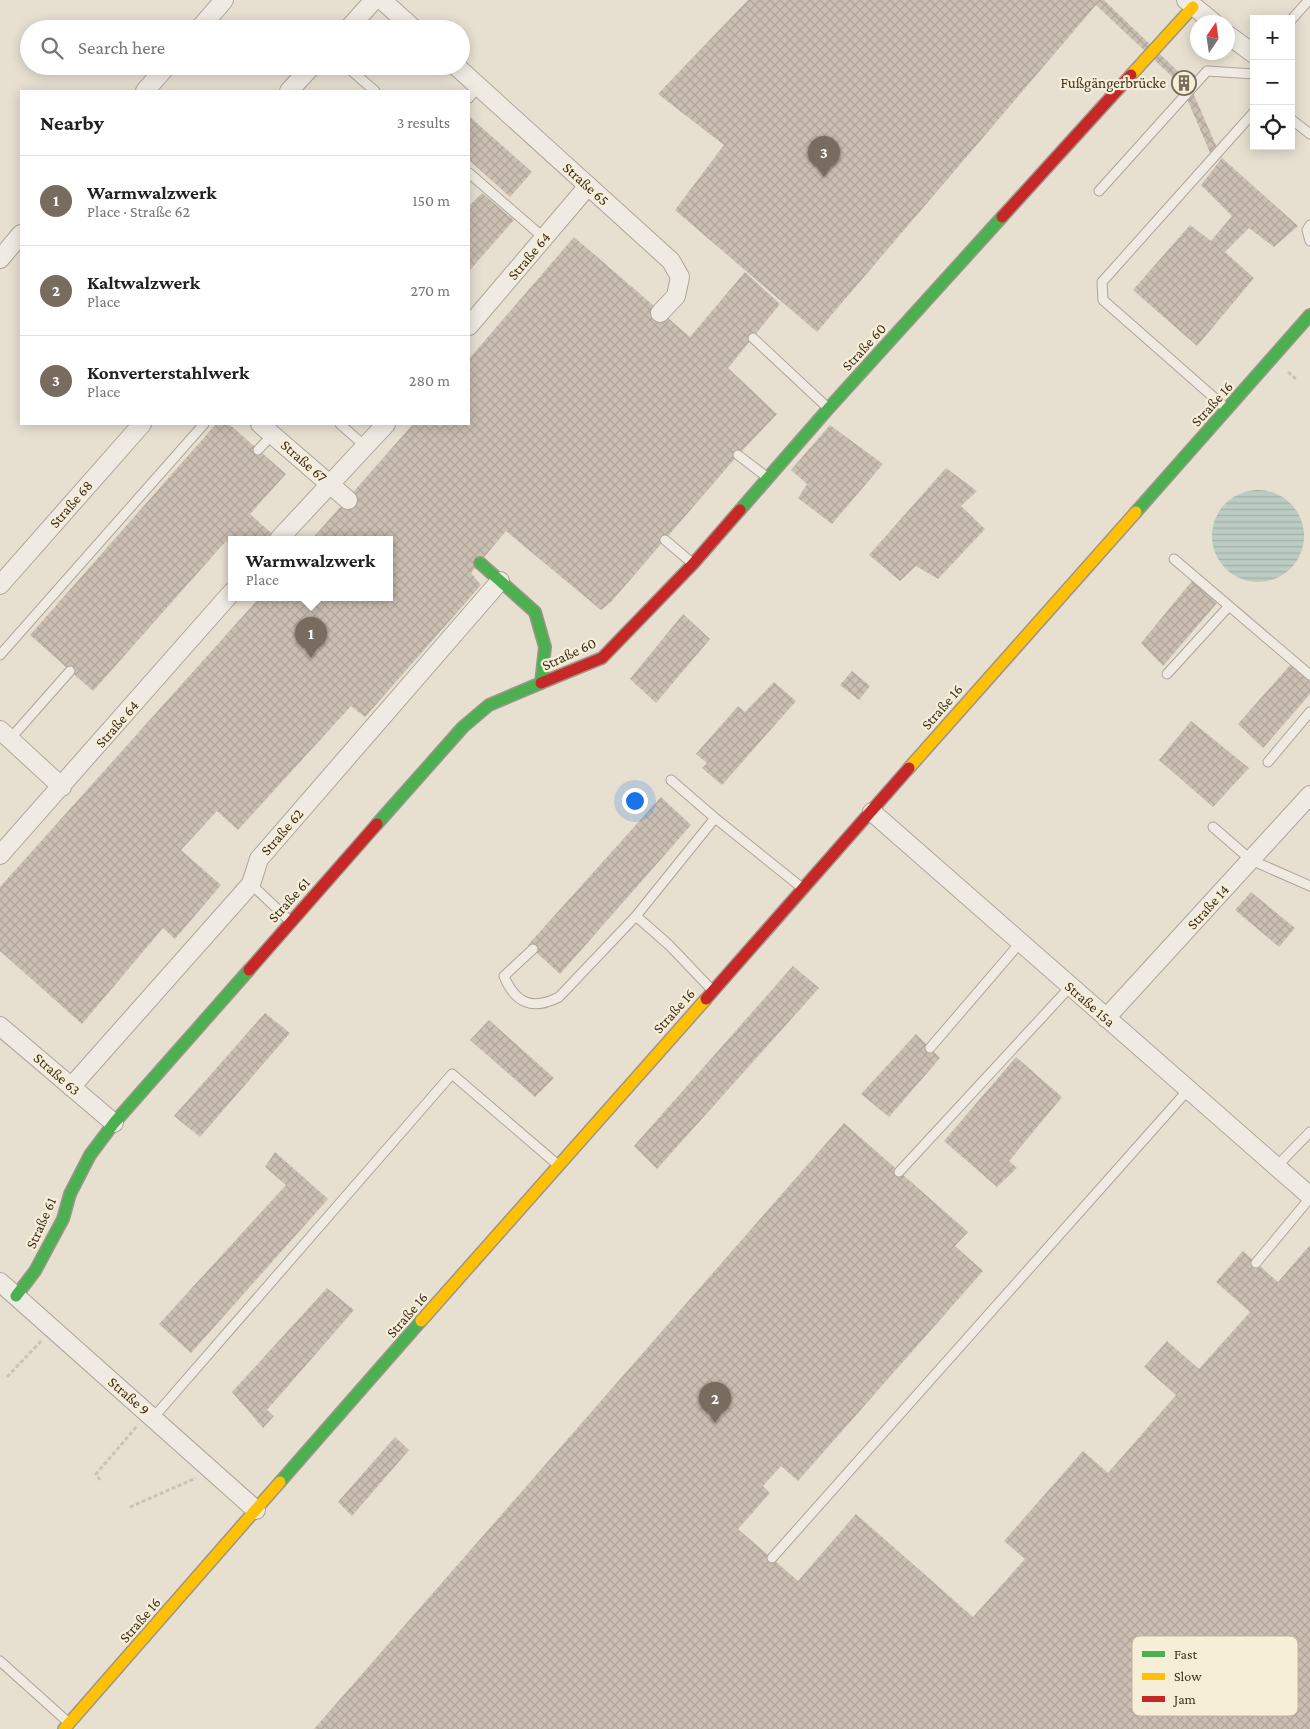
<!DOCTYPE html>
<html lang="en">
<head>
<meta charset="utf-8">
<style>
  :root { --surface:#fff; --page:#f2f2f2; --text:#202124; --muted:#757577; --line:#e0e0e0; --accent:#786c5e }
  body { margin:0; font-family:"Crimson Pro",serif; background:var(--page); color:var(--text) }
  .controls { position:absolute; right:15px; top:15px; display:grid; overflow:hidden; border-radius:0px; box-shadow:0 2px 12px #0003 }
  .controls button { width:45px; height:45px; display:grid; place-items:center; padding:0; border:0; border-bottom:1px solid var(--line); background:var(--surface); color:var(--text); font:25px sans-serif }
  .compass { position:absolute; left:1190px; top:15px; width:45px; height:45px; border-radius:50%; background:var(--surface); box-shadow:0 2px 12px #0003; rotate:13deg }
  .you { position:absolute; left:634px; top:800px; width:18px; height:18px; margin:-12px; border:4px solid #fff; border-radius:50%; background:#1a73e8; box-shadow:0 0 0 8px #1a73e833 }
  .badge { display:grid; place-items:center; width:32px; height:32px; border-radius:50%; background:var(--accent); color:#fff; font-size:16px; font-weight:700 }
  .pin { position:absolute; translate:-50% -41px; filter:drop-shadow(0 1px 2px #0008) }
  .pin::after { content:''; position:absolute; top:26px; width:18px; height:15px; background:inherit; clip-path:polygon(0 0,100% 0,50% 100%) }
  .popup { position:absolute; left:228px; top:536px; width:165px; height:65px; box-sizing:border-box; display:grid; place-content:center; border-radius:0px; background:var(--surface); filter:drop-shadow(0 1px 4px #0005); font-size:16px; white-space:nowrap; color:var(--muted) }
  .popup b { font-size:19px; color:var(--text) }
  .popup::after { content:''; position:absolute; left:50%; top:100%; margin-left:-10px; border:10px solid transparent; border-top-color:var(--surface) }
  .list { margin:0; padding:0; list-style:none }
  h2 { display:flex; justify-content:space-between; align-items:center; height:65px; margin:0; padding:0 20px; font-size:21px }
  h2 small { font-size:16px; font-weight:400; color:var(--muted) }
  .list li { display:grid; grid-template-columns:32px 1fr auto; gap:15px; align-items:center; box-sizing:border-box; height:90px; padding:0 20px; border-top:1px solid var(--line) }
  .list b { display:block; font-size:19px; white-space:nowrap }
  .list p { margin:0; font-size:16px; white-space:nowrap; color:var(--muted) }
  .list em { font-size:16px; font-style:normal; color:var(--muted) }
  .icon { flex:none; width:28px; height:28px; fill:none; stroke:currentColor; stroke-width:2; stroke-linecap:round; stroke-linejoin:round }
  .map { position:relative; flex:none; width:1310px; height:1729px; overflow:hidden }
  .search { position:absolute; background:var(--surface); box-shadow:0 2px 12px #0003; left:20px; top:20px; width:450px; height:55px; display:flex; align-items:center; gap:12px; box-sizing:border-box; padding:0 18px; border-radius:28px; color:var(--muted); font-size:19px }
  .panel { position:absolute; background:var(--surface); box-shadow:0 2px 12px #0003; left:20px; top:90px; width:450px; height:335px; border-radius:0px }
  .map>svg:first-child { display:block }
</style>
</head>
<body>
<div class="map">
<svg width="1310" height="1729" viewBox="0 0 1310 1729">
  <defs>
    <pattern id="water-rules" width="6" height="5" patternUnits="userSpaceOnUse" patternTransform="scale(1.25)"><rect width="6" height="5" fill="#bcccc2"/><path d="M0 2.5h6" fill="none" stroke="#a2b0a6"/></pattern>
    <pattern id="building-cross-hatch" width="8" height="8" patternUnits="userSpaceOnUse" patternTransform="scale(1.25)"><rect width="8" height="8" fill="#cbbfb2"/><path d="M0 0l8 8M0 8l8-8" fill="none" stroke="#afa499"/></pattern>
  </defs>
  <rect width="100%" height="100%" fill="#e7e0d1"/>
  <path fill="url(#water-rules)" d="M1212 536a46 46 0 1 1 92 0a46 46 0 1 1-92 0Z"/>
  <path fill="url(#building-cross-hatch)" d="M748,0H1104L1188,81L1221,157L1215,164L1181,85L1096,5L817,332L675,210L724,145L658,94Z
    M469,116L532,172L510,197L469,160Z
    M1222,158L1298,226L1274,247L1249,228L1225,252L1254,278L1197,346L1133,290L1190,225L1211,241L1232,216L1201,185Z
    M482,193L514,220L469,271V206Z
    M574,237L690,337L745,272L780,304L728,368L777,414L738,455L611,602L601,610L506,531L471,573L481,585L365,717L351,706L238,830L217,811L181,850L221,885L175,939L163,928L82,1024L0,951V887L260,597H390V539H312L413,424H469V359Z
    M216,424H229L286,474L250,514L278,539H232V546L226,541L93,691L30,635Z
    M830,425L883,464L832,524L798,498L807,484L791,470Z
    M946,468L977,491L961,506L985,529L938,579L916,566L900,581L869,555Z
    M1192,581L1217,603L1163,666L1141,643Z
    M683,614L710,639L656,703L630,679Z
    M1291,664L1310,681V694L1263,748L1238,724Z
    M852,671L870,686L859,700L840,685Z
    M774,682L796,701L722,785L702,768L707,763L696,754L738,706L745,712Z
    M1191,721L1249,768L1213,807L1159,760Z
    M661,797L691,825L560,974L528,945Z
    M1251,892L1295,928L1279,947L1235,910Z
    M793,966L819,988L657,1169L634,1146Z
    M265,1013L290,1033L200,1137L174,1116Z
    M489,1020L554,1078L535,1097L470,1040Z
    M916,1034L940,1058L889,1117L861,1094Z
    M1016,1057L1062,1097L1009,1161L1017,1168L997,1187L944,1141Z
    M844,1123L968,1232L955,1246L983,1271L798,1481L781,1466L763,1486L770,1493L738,1529L798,1581L856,1514L973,1617L1025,1559L1004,1541L1083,1451L1108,1473L1176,1395L1144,1367L1167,1341L1199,1369L1250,1312L1216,1282L1243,1251L1278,1282L1310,1245V1729H314Z
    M275,1152L328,1199L191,1353L159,1324L286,1185L265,1167Z
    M327,1288L354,1310L267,1410L274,1416L263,1428L232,1392Z
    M395,1437L409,1450L352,1516L338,1502Z"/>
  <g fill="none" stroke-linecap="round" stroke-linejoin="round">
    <defs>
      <path id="lane" d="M1291,20L1309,0
        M346,66L375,91
        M469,98L478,87
        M1291,119L1310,134
        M469,173L544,238
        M1099,191L1207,71L1254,74
        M1310,225L1307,230L1310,241
        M753,338L828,408
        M1227,409L1103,300L1102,282L1254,112
        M340,424L366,447
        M258,450L273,434
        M738,455L768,478
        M665,540L691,562
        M1174,559L1310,675
        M0,655L204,424
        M1167,674L1229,606
        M10,739L70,671
        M1268,762L1310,712
        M671,780L715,818
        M1213,827L1251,860L1310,886
        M251,884L290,921
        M636,916L715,818L801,887
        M533,949L504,976C515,1003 532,1011 559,997L636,916L669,945L712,990
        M930,1048L1020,943
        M1276,1167L1310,1132
        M899,1172L1070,987
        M1256,1263L1310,1198
        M153,1418L452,1074L558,1165
        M772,1558L1188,1090
        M0,1661L69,1723"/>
      <path id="street" d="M382,0L414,29
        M1186,0L1213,22
        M199,29L224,0
        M348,29L374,0
        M1228,35L1254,54
        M456,66L671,261L680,277L676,296L660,313
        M145,91L167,66
        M289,91L312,66
        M0,259L21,234
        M469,326L588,186
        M260,424L348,500
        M279,539L386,424
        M0,585L142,424
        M0,730L62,787
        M872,812L1310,1196
        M0,855L232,592
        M1106,1018L1310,795
        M0,1026L114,1123
        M71,1087L251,884L259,859L500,581
        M0,1282L256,1510"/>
      <path id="fast" d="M740,510L828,409L1002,217
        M1136,512L1310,315
        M377,824L463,727L489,705L541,683L545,647L535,612L480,563
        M16,1296L35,1271L63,1219L70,1194L90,1155L114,1123L249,970
        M280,1482L421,1321"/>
      <path id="slow" d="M1131,75L1193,7
        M909,768L1136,512
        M421,1321L706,999
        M64,1729L280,1482"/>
      <path id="jam" d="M1002,217L1131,75
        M541,683L602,658L693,564L740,510
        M249,970L377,824
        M706,999L909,768"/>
    </defs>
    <use href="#lane" stroke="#ada599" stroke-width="11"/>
    <use href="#street" stroke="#ada599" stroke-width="20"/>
    <use href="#fast" stroke="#9c958a" stroke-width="14"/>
    <use href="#slow" stroke="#9c958a" stroke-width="14"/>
    <use href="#jam" stroke="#9c958a" stroke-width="14"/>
    <path stroke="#c8c2b9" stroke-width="3" stroke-dasharray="4 2.5" stroke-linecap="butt" d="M1288,372L1297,380
      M7,1377L42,1340
      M100,1480L96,1474L138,1425
      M130,1507L196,1478"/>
    <use href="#lane" stroke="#efebe3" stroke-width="9"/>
    <use href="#street" stroke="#efebe3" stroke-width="18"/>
    <use href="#fast" stroke="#4caf50" stroke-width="11"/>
    <use href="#slow" stroke="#ffc107" stroke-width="11"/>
    <use href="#jam" stroke="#c62828" stroke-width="11"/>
  </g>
  <defs>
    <symbol id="building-ring" viewBox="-11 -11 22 22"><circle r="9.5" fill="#f7eed8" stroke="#786c5e" stroke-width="1.5"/><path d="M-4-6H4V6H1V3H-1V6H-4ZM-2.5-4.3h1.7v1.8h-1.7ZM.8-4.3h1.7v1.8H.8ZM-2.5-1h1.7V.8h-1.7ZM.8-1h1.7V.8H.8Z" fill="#786c5e"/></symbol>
  </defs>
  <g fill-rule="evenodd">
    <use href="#building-ring" x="1170" y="69" width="28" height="28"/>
  </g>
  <g text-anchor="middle" stroke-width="4.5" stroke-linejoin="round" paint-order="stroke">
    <g font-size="15" fill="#3d2e20" stroke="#f7eed8" text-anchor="end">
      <text x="1166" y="88">Fußgängerbrücke</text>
    </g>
    <g font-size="15" fill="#3d2e20" stroke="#f7eed8">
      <text transform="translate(586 184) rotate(42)" y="5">Straße 65</text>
      <text transform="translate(529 256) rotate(-50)" y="5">Straße 64</text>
      <text transform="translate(864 347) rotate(-48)" y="5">Straße 60</text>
      <text transform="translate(1212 404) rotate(-48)" y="5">Straße 16</text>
      <text transform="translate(304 461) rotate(41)" y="5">Straße 67</text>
      <text transform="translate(71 504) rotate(-49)" y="5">Straße 68</text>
      <text transform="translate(569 654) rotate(-25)" y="5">Straße 60</text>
      <text transform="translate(942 707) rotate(-49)" y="5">Straße 16</text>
      <text transform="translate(117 724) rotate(-49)" y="5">Straße 64</text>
      <text transform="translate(282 832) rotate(-49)" y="5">Straße 62</text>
      <text transform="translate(289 900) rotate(-48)" y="5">Straße 61</text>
      <text transform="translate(1208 907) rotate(-48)" y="5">Straße 14</text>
      <text transform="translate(1090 1004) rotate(41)" y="5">Straße 15a</text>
      <text transform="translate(674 1011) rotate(-48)" y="5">Straße 16</text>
      <text transform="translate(57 1074) rotate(41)" y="5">Straße 63</text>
      <text transform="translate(41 1223) rotate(-66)" y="5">Straße 61</text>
      <text transform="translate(407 1315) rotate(-49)" y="5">Straße 16</text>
      <text transform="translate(129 1396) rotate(41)" y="5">Straße 9</text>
      <text transform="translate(140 1620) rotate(-49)" y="5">Straße 16</text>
    </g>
  </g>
  <rect x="1132" y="1636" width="166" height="80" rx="8" fill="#f7eed8" stroke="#bfb4a1" stroke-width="1"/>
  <rect x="1142" y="1651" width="23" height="6" fill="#4caf50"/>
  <rect x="1142" y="1673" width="23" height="7" fill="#ffc107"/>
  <rect x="1142" y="1696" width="23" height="6" fill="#c62828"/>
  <g font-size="14" fill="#3d2e20">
    <text x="1174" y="1659">Fast</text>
    <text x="1174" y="1681">Slow</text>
    <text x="1174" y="1704">Jam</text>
  </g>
</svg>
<div class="controls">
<button>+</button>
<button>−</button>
<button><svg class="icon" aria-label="locate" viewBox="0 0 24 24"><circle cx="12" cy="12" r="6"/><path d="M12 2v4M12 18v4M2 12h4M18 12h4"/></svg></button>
</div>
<svg class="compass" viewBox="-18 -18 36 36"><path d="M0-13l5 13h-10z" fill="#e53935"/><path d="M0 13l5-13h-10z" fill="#757577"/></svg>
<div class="you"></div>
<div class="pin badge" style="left:311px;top:658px">1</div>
<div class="popup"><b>Warmwalzwerk</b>Place</div>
<div class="pin badge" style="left:715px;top:1423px">2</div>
<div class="pin badge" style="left:824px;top:177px">3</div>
<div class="search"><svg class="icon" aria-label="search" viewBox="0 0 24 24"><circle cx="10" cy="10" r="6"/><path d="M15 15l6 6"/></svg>Search here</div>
<section class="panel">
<h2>Nearby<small>3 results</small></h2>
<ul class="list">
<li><span class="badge">1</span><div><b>Warmwalzwerk</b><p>Place · Straße 62</p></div><em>150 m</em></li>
<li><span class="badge">2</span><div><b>Kaltwalzwerk</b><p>Place</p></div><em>270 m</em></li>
<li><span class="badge">3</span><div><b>Konverterstahlwerk</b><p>Place</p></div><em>280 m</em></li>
</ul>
</section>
</div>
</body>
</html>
